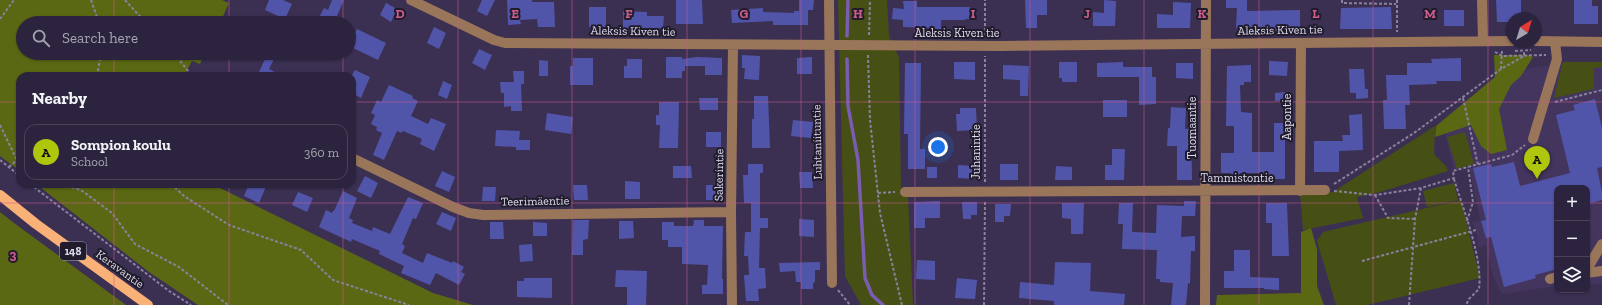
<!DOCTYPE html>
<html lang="en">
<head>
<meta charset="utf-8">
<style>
  :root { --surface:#2c243e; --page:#342c45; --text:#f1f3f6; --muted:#a6a4b0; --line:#484158; --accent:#aec60c }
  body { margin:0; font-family:"Zilla Slab",serif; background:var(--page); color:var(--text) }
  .controls { position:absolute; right:12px; bottom:12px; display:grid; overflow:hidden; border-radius:8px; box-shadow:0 1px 3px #0004 }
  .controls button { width:36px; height:36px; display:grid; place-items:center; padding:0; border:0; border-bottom:1px solid var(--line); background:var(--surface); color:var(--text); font:20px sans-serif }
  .compass { position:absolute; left:1506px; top:12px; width:36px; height:36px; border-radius:50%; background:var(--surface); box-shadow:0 1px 3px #0004; rotate:38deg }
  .you { position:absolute; left:938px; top:147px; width:14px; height:14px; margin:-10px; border:3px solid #fff; border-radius:50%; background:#1a73e8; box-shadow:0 0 0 6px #1a73e833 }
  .badge { display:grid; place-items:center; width:26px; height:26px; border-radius:50%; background:var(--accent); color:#111; font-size:13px; font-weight:700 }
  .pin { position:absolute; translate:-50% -33px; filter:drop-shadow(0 1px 2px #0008) }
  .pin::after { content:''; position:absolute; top:21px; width:14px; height:12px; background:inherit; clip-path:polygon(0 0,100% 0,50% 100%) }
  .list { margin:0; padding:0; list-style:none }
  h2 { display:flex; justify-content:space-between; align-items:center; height:52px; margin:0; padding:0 16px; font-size:17px }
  h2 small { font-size:13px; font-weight:400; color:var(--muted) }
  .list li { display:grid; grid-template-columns:26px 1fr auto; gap:12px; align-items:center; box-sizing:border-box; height:56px; margin:0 8px 8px; padding:0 8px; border:1px solid var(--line); border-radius:12px }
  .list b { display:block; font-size:15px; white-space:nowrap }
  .list p { margin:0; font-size:13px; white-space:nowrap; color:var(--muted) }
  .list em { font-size:13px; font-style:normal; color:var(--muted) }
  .icon { flex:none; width:22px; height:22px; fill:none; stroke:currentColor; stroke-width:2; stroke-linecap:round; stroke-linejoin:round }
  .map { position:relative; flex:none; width:1602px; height:305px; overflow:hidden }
  .search { position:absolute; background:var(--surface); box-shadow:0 1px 3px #0004; left:16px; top:16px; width:340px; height:44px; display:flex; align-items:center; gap:10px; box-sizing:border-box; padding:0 14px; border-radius:22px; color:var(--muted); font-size:15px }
  .panel { position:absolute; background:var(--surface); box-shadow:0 1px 3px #0004; left:16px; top:72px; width:340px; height:116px; border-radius:12px }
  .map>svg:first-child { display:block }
</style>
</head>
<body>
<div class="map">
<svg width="1602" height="305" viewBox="0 0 1602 305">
  <rect width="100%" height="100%" fill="#3b3052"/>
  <path fill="#43355e" d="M1563,63H1602V284L1587,285V188H1557V286L1502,294L1493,276L1486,245L1479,247L1476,230L1472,222L1480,220L1469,166L1454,170L1443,125L1507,72Z"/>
  <path fill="#465014" d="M838,0H887L889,36L899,57L901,189L908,196L913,305H861L845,276Z
    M1563,62H1602V67L1594,68V89L1554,98Z
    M1435,126L1434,154L1446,166L1448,171L1377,193L1357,197L1363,218L1303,230L1300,193L1333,192Z
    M1465,132L1474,164L1457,169L1447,137Z
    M1454,183L1458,200L1427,207L1423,191Z
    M1461,200L1480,278L1367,305H1336L1317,241L1323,232Z"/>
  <path fill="#5b6813" d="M0,0H222L229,3L220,23H23V53H205L200,64L192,61L184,76H20V171L0,156Z
    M1494,55H1528L1533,57L1521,76L1511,85L1499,109L1507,150L1491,154L1481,146L1471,125L1435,137L1436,126L1495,77Z
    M36,184H212L433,293L473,305H198L149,272Z
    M0,212L14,223L126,305H0Z
    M1311,228L1317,249V286L1324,305H1216L1217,295L1301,293V232Z"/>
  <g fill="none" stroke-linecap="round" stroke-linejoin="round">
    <path stroke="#7a5cb2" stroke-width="3.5" d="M847,36L848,0
      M847,59L848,106L858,160L865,278L872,295L883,305"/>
  </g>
  <path fill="#5155aa" d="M269,0H283L292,4L285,19L265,10Z
    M332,0H344L334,23H316L324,8L328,10Z
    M482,0H495L487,16L477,11Z
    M507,0H532V2H554L555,27H538L537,19L520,20L521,24L508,25Z
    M676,0H702L703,24H676Z
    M799,0H814L813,10H808V25H773V21L732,23L731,10L763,8V12L794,13V11H799Z
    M1025,0H1047V15H1037V28H1026Z
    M1104,0L1116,1L1115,26H1093V12L1104,13Z
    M1226,0H1247V11L1300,10V30L1251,32V28H1236L1237,8H1226Z
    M1496,0H1521V18H1512V22H1497Z
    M1574,0H1592V6H1598V24H1574Z
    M903,1H917V7H970L969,19H965V20H941V32H931V28L903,27V20L892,19L893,8L904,9Z
    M1173,2L1191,3L1190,28H1157V14L1173,15Z
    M386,3L397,9L391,22L380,15Z
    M589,7H606V27H589Z
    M1391,7L1392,29H1340L1341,8Z
    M1444,10H1464V26H1444Z
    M623,11L647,12V16H664L663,28H623Z
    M434,27L446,33L439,49L427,43Z
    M357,29L386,43L378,60L349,46Z
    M479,49L492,55L485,70L472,63Z
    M268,53H277L269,69L283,76H257Z
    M742,55L760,56L759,80L744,79L745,68H742Z
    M666,57H682V59L697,57L722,58V75H705V66H685V71H682V78H666Z
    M812,57V74H797V58Z
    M573,58H593V85H570V66H573Z
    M1461,58V81H1436L1437,84L1409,85L1410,105H1405L1406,129H1384L1383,100H1387L1386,75H1407V63H1432L1431,59Z
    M627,59H642V78H624V66H627Z
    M539,60L548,61V76H539Z
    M1269,61L1288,62L1287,76L1269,75Z
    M954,62H975V80L954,79Z
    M1059,62H1077V82H1062V78H1059Z
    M1123,62V67H1152V77H1156V104L1139,105V77H1097V63Z
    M905,63H921L920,149H925V169H908V134H904Z
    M1176,63H1193V79L1176,78Z
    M1003,65L1029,66L1028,96H1020V80L1003,79Z
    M1251,65V82H1244V85H1240L1241,112L1252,113V152H1274V123H1287V138H1285V179H1260V173H1240V178H1231V173H1221V153H1234V126H1226L1227,66Z
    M1349,69H1364L1365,89H1368V98L1356,99V93H1350Z
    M355,70L370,77L361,98L352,93V75Z
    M513,71H524V84H521L522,111H511V106L504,107V93H501L500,82H514Z
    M443,81L452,85L447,99L438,95Z
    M389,85L413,96L412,98L418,101L411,116L428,124L431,118L446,124L434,151L420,144L422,139L403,131L401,133L397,131L384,160L373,155L382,133L376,130L377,127L371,124L375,115L371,113L377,100L381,102Z
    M1287,92V101H1275V93Z
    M754,96H768L770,148H752V119H754Z
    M699,98H718V110H700Z
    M1595,99L1602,128V167L1597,168L1602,192V200L1587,204V188H1557V269L1535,275L1536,278L1504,287L1491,237L1486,238L1481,221L1486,220L1473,168L1491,164L1492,167L1514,162L1520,186L1570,173L1556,115L1575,110L1573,105Z
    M1103,100H1127V117H1103Z
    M659,102H679L678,148H659L660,125H656V115H659Z
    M1171,107L1186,108L1185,129H1191L1192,180H1177V146H1167L1168,128H1170Z
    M960,108H976L977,130L957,131L956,114H960Z
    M547,113L573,117L571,134L545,130Z
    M1362,114L1363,150L1339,151V172H1314V141H1343L1342,135H1350L1349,115Z
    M793,120L813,122L811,138L791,136Z
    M496,130L520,131L519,140H530V150H516V147L495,146Z
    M706,132H721V147H706Z
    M1112,149H1125L1124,180H1105V165H1112Z
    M748,164H763V173H760V218H768V228H760L759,268H765L766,288L758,289L759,301H746L744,275H749L748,256H744L745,232H751V203H744L743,175H748Z
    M1000,164H1018V180H1000Z
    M958,165L975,166L974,179L958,178Z
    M673,166H691L692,178H673Z
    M1056,166L1072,167V180H1055Z
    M927,167H937V178H927Z
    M442,171L455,177L449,192L435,186Z
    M799,172H812L813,188H800Z
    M365,176L378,183L371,198L357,191Z
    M625,181L640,182V199H625Z
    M249,184H267L259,203L244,196Z
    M573,185H587L588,200H574Z
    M706,185H722V200H706Z
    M483,187H496L495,201H482Z
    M343,191L357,198L349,218L353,220L352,223L372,231L373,227L390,234L408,197L423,203L416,219L413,218L402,244L405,246L402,253L423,263L427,253L452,263L453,261L464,267L461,272L465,274L459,285L436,273L430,285L401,273L404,266L379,254L380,251L352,239L351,242L319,227L326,210L332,213L333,211H334Z
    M298,192L313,198L307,212L292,205Z
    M940,201V218H925V228H914V202Z
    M1184,201H1196L1195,216H1182L1181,237L1195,236V251H1191L1190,284L1188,283L1186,305H1171L1173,283L1160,282V279H1156L1157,250L1122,249L1123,224H1118L1119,203H1133L1132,232L1156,233L1157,205L1184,206Z
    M962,202H977V215H971V219H963Z
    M1062,203H1084L1083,234H1071V219L1062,218Z
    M1266,203H1287L1289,256H1272V223H1266Z
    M995,204H1011L1010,216H1004V222H995Z
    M442,212L456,218L451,231L436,224Z
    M799,219L814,220V237L799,236Z
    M573,220H589L588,239L583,240V255H572Z
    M694,220H704V226H723L722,279H723V294H702V285H707L708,265L682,264V247H668V240H662V222H674V226H693Z
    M619,221H633L634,238L619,239Z
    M490,222H503L504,239H490Z
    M533,222L547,223V236H533Z
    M532,244L533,261L520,262L519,245Z
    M1234,250H1250V277L1279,278V290L1264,289V288H1224V271H1234Z
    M917,260L935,261V280L916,279Z
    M820,262V270H815V281L813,284V289H801V282H796L795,271L780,272L779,263Z
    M1055,262L1091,263L1090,291L1125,294L1124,305H1054V301L1019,298L1020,282L1054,285Z
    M616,270L647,271L646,305H627V287H615Z
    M524,278H552V298L517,297V281H524Z
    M957,278L977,280L975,299L955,298Z"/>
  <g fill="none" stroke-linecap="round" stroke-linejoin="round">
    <path stroke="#89819d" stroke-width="2" stroke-dasharray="3 2" stroke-linecap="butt" d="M91,0L99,23
      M125,0L146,23
      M1342,0V3L1396,4
      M1397,0V32
      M0,19L14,0
      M869,35L870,0
      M985,36V0
      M1515,51L1531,50
      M1495,52L1502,56L1546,55
      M174,53L192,76
      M868,55L870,120L880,213L902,305
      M1501,69L1502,50
      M97,76L101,53
      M1463,98L1478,165
      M1555,102L1602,90
      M0,125L17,160L20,162
      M0,160L20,176
      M9,167L17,160
      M1454,179C1463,209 1483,258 1479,289L1469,299L1466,305
      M985,182V56
      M30,184L169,291L191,305
      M57,184L81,190L112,213L135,244L179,267L228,305
      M171,184L184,196L229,225L301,250L333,280L409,305
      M1334,184L1414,133L1501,69L1524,56V51
      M1334,191L1375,195L1421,188L1454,178L1453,171L1512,155L1525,145
      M878,193L895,192
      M1375,195L1388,218L1415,219
      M1467,221L1473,202L1468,167
      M1362,261L1476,230
      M838,290L850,305
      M984,305L985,202
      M1409,305L1415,219L1421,188"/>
    <path stroke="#99755a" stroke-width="10" d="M411,0L494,40L505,43L1000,46L1512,41
      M829,0L832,283
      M1482,0L1483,41
      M1536,41L1602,42
      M1533,139L1557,59L1555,42
      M352,158L453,207L469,213L483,215L731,212
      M1300,191L1301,43
      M905,192L1325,190
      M1587,269L1602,244
      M1587,273L1602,271
      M1550,279L1557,277
      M732,305L731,212L733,45
      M1205,305L1206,0"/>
    <path stroke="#fab178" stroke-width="10" d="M0,195L36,224L148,305"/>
  </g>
  <path fill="none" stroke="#cc5c8e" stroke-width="1" stroke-opacity="0.55" d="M114,0V23M229,0V23M343,0V23M458,0V305M572,0V305M687,0V305M801,0V305M915,0V305M1030,0V305M1144,0V305M1259,0V305M1373,0V305M1488,0V305M114,53V76M229,53V76M343,53V76M0,102H20M352,102H1602M114,184V305M229,184V305M343,184V305M0,203H1557M1587,203H1602"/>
  <g text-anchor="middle" stroke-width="4" stroke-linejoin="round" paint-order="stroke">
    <rect fill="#201c2b" stroke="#a5a0b4" stroke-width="1" x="60" y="242" width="26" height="18" rx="3"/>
    <g font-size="11" font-weight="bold" fill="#ded9ee">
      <text x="73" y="255">148</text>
    </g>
    <g font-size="12" fill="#ded9ee" stroke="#201c2b">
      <text transform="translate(1280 30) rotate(-1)" y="4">Aleksis Kiven tie</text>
      <text transform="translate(633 31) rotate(1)" y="4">Aleksis Kiven tie</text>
      <text x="957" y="37">Aleksis Kiven tie</text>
      <text transform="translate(1287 117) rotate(-90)" y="4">Aapontie</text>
      <text transform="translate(1192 128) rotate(-90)" y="4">Tuomaantie</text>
      <text transform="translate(817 142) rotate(-91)" y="4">Luhtaniituntie</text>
      <text transform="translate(976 152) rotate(-90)" y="4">Juhanintie</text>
      <text transform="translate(719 175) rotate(-89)" y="4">Sakerintie</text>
      <text x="1237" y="182">Tammistontie</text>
      <text transform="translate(535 201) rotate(-1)" y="4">Teerimäentie</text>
      <text transform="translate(120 269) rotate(36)" y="4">Keravantie</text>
    </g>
  </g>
  <g font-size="13" text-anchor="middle" font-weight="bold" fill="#cc5c8e" stroke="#201c2b" stroke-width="4" stroke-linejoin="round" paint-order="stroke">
    <text x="400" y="18">D</text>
    <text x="515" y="18">E</text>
    <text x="629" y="18">F</text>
    <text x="744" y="18">G</text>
    <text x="858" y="18">H</text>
    <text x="973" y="18">I</text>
    <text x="1087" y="18">J</text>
    <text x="1202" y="18">K</text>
    <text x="1316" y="18">L</text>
    <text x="1430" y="18">M</text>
    <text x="13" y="259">3</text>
  </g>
</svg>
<div class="controls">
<button>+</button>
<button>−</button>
<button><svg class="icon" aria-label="layers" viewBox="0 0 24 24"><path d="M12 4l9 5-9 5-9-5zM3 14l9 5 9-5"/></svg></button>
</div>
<svg class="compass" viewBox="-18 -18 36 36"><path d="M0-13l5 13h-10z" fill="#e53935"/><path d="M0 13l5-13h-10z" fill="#a6a4b0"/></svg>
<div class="you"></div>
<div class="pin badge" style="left:1537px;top:179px">A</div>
<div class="search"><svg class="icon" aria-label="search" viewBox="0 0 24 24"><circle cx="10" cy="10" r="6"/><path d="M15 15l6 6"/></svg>Search here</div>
<section class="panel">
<h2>Nearby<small></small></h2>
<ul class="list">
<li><span class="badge">A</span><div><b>Sompion koulu</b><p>School</p></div><em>360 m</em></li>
</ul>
</section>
</div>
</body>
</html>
